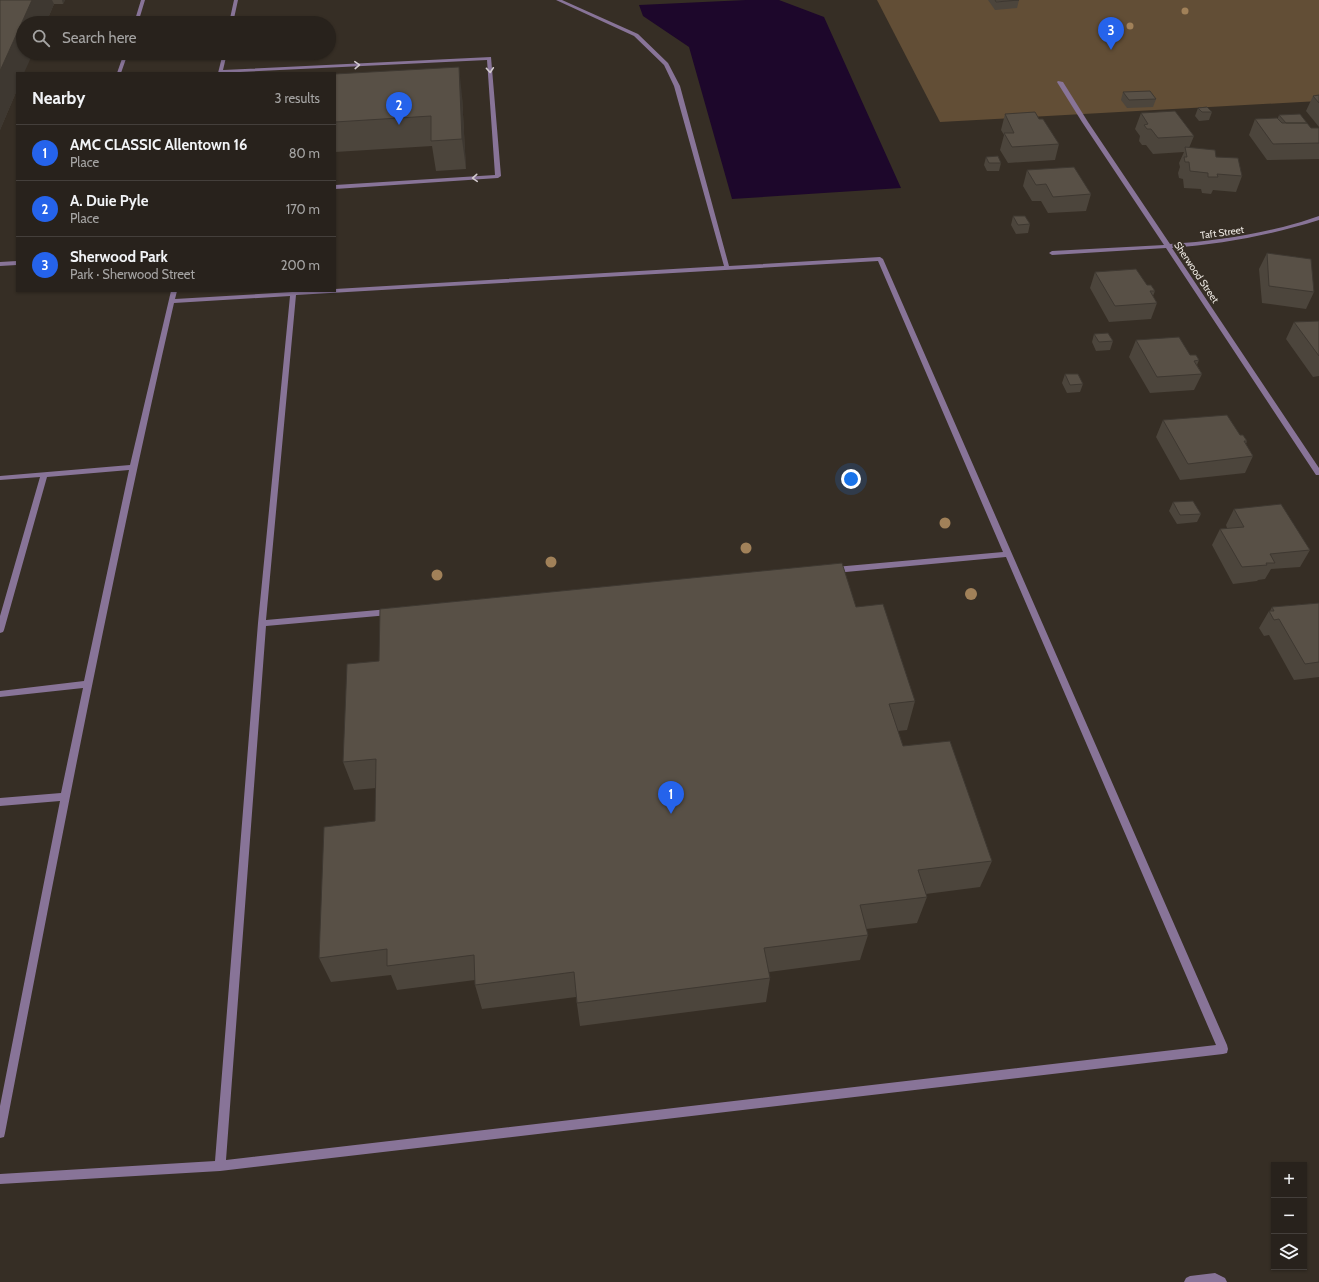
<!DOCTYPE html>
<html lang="en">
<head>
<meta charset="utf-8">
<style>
  :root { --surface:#28221c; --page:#342f29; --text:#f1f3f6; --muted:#a5a4a3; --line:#443f3b; --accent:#2563eb }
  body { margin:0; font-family:Cabin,sans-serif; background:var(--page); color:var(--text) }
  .controls { position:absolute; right:12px; bottom:12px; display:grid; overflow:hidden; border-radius:0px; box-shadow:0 1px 3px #0004 }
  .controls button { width:36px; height:36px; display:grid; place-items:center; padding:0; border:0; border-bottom:1px solid var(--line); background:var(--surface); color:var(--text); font:20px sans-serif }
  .you { position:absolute; left:851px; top:479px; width:14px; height:14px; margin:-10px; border:3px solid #fff; border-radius:50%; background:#1a73e8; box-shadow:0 0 0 6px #1a73e833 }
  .badge { display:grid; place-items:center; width:26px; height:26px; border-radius:50%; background:var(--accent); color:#fff; font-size:13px; font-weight:700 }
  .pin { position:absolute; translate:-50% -33px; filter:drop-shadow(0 1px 2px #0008) }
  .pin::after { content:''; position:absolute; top:21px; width:14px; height:12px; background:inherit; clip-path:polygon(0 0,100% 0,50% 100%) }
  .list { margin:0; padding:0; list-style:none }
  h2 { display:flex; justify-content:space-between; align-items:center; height:52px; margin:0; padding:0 16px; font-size:17px }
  h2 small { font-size:13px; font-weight:400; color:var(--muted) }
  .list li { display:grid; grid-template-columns:26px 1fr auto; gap:12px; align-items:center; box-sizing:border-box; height:56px; padding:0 16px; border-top:1px solid var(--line) }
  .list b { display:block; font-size:15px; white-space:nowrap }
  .list p { margin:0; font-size:13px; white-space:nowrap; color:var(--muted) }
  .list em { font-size:13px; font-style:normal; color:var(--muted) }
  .icon { flex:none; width:22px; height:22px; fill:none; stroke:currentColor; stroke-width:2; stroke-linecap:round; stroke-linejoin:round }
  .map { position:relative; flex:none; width:1319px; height:1282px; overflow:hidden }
  .search { position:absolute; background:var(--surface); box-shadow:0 1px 3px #0004; left:16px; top:16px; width:320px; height:44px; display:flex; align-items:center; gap:10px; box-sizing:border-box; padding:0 14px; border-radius:22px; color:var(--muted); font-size:15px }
  .panel { position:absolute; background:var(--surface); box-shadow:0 1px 3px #0004; left:16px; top:72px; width:320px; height:220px; border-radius:0px }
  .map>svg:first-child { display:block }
</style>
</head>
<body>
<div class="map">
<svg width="1319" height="1282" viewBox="0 0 1319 1282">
  <rect width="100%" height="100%" fill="#362e25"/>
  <path fill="#624e36" d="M877,0H1319V101L940,122Z"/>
  <path fill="#1d072b" d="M746,0H779L824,17L901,188L732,199L689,47L643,16L639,5Z"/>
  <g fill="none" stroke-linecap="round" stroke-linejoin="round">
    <path fill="#887498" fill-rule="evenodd" d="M141,0H145L138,23H134Z
      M234,0H238L233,23H229Z
      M556,0H562L638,34L668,63L680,86L729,266L880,257L883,259L1227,1045L1228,1049L1227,1053L1223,1054L220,1171L0,1184V1174L215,1161L258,623L290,296L174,303C111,578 58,855 5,1133L4,1137L0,1138V1106L60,801L0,806V798L61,793L83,688L0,697V691L84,681L129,470L47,477L4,630L3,632L0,633V616L40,477L0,480V476L130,465L171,291H177L175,299L309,291H335V289L724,266L674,86L664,65L634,36ZM878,261L1003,552L835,567L831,570L835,573L1006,557L1216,1045L226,1160L266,626L389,615L393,612L389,609L266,620L296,295Z
      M124,53H128L121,73H117Z
      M223,53H227L223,70L491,57L501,176L498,178L335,189V185L495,175L487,60L218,73Z
      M17,261V265L0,266V262Z
      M1215,1273L1225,1278L1227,1282H1184L1186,1278L1190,1276Z"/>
    <path fill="#887498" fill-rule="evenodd" d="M1058,81L1063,82L1088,122L1170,244C1208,242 1246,236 1283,227C1295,224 1307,220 1319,216V220C1271,235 1222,244 1172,248L1319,468V475H1316L1166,248L1052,255L1049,253L1052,251L1164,245L1082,122L1057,82Z"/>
  </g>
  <g fill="#a18159">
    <circle cx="1185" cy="11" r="3.5"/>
    <circle cx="1130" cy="26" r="3.5"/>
    <circle cx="945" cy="523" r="5.5"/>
    <circle cx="746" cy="548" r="5.5"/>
    <circle cx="551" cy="562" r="5.5"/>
    <circle cx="437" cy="575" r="5.5"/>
    <circle cx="971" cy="594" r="6"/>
  </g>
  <path fill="#4c453c" d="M0,0H65L63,4H54L46,23H23L17,73V90L0,130Z
    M988,0H1019L1017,8L995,10Z
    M335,74L462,96L466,169L436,171L432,146L335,152Z
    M1123,92L1156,99L1153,107L1127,108L1121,100Z
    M1319,95V127L1306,111L1313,96Z
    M1198,108L1212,112L1209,120L1199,121L1195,116Z
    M1141,113L1194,136L1189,148L1216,157L1242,176L1236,192L1213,190L1211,194L1202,193L1201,189L1184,188L1183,179L1179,178L1178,173L1180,167L1179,163L1184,152L1153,154L1146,145H1142L1139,141L1140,136L1135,129Z
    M1005,114L1059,144L1055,160L1008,163L1000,150L1004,135L1001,130Z
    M1279,115L1319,143V159L1267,160L1249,135L1255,119L1278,118Z
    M986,157L1001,163L999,171H987L984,165Z
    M1027,170L1091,194L1086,211L1048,213L1041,201H1032L1023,186Z
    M1013,216L1030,224L1028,233L1016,234L1011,225Z
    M1267,253L1314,292L1306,309L1262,303L1259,269Z
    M1095,272L1147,285L1155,291L1153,296L1157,303L1151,319L1109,322L1090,288Z
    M1319,321V376L1313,377L1286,339L1294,322Z
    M1094,334L1113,341L1110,350L1096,351L1092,342Z
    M1136,340L1190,355L1199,360L1197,365L1202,374L1194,390L1150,393L1129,357Z
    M1065,374L1083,384L1080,392L1067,393L1062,383Z
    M1163,420L1240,435L1247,441L1246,444L1253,456L1245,473L1180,480L1156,437Z
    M1173,502L1201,514L1197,522L1177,524L1169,511Z
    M1234,509L1310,550L1300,567L1271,569L1265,579L1258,580L1257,581L1233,584L1212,545L1220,529L1227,528L1226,525Z
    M1319,603V677L1294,680L1269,635L1264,636L1259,628L1269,611H1270L1272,607Z
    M856,607L915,701L907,730L898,731L903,746L992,861L980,887L926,894L927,897L917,923L866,929L868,935L860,960L769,972L770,978L766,1002L580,1026L576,997L482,1009L475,985V980L397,990L391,975L331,982L319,958L375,821L376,788L354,790L343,762L379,661Z"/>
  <path fill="#3e3831" d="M32,0H52L54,4L46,23H23V53H33L24,73H17V90L0,130V71Z
    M62,0H65L63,4Z
    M459,67L462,96L466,169L462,139Z"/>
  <path fill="#585046" stroke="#3e3831" d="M0,0H32L0,71Z
    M995,0H1019L996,2Z
    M459,67L462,139L431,141V116L335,122V74Z
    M1150,91L1156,99L1129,100L1123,92Z
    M1319,95V103L1313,96Z
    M1207,107L1212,112H1202L1198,108Z
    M1175,111L1194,136L1158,138L1151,129H1147L1144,125L1148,124L1141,113Z
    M1035,112L1039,119H1043L1059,144L1012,147L1004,133H1014L1005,114Z
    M1300,114L1307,123H1286L1279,115Z
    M1277,118L1282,123H1307L1311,128H1319V143L1273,144L1255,119Z
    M1185,147L1215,150L1216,157L1238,158L1242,176L1217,174L1218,177H1208V173L1190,171L1189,162H1185L1184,157H1187Z
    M998,156L1001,163H989L986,157Z
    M1074,167L1091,194L1053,197L1046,184L1036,185L1027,170Z
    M1013,216H1025L1030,224L1018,225Z
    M1267,253L1311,259L1314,292L1269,286Z
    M1136,269L1147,285H1151L1155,291H1150L1157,303L1115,306L1095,272Z
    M1319,321V356L1294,322Z
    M1108,333L1113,341L1099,342L1094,334Z
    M1179,337L1190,355H1196L1199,360L1194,361L1202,374L1157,377L1136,340Z
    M1065,374H1078L1083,384L1070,385Z
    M1227,415L1240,435H1243L1247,441H1244L1253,456L1188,464L1163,420Z
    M1193,501L1201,514L1180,515L1173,502Z
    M1281,504L1310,550L1270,554L1275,563H1266L1267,565L1242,567L1220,529L1244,527L1234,509Z
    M842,563L856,607L883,604L915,701L889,704L903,746L950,741L992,861L918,870L927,897L860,905L868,935L764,948L770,978L577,1003L574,972L475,985L474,955L387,966V949L319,958L324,827L375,821L376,759L343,762L347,664L379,661L380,609Z
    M1319,603V662L1305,664L1279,619L1274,620L1269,611H1274L1272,607Z"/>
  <defs><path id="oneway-chevron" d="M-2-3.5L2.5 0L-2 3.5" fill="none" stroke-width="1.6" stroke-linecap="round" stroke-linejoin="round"/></defs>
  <g stroke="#d2cace">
    <use href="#oneway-chevron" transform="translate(357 65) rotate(-3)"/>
    <use href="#oneway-chevron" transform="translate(490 70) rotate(86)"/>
    <use href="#oneway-chevron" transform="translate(475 178) rotate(176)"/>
  </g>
  <g text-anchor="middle" stroke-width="4" stroke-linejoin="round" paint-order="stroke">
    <g font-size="10" fill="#ebe6e0" stroke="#362e25">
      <text transform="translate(1222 232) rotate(-8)" y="4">Taft Street</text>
      <text transform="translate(1197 272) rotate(56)" y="4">Sherwood Street</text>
    </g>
  </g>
</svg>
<div class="controls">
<button>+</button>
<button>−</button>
<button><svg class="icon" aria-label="layers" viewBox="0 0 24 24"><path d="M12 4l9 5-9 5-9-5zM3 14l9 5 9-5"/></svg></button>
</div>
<div class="you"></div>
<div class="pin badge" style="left:671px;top:814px">1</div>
<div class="pin badge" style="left:399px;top:125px">2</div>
<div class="pin badge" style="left:1111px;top:50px">3</div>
<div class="search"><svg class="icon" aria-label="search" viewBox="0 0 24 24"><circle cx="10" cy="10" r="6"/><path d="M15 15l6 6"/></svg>Search here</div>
<section class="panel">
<h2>Nearby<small>3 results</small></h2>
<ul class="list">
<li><span class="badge">1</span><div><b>AMC CLASSIC Allentown 16</b><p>Place</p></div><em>80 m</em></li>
<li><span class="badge">2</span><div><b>A. Duie Pyle</b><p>Place</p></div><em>170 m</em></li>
<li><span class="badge">3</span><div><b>Sherwood Park</b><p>Park · Sherwood Street</p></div><em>200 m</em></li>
</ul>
</section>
</div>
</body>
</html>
